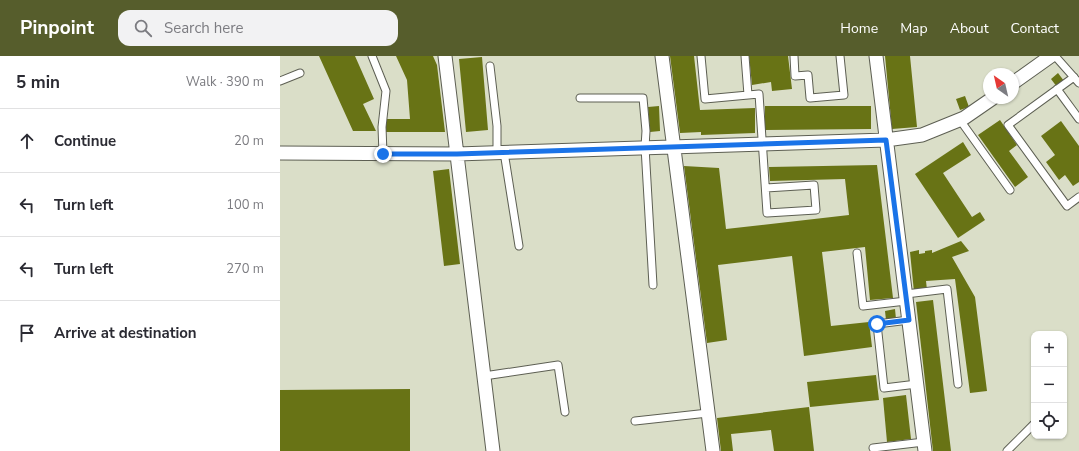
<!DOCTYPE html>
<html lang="en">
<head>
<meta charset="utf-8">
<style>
  :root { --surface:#fff; --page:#f2f2f3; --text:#2b2b33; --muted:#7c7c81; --line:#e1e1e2; --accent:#565d2c }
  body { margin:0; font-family:"Nunito Sans",sans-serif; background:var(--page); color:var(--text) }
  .controls { position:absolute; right:12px; bottom:12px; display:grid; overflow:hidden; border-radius:8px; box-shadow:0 1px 3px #0004 }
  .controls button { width:36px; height:36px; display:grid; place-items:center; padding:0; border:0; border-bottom:1px solid var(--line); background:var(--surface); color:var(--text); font:20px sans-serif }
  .compass { position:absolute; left:703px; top:12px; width:36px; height:36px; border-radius:50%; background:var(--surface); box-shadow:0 1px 3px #0004; rotate:326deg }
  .stop { position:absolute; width:12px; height:12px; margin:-9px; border:3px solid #1a73e8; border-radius:50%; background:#fff }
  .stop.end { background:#1a73e8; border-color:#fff; box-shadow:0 1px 4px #0008 }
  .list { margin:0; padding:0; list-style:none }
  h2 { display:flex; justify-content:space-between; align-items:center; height:52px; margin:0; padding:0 16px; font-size:17px }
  h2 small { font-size:13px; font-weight:400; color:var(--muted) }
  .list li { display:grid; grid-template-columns:26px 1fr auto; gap:12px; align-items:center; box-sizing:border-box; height:64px; padding:0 16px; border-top:1px solid var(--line) }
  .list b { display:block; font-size:15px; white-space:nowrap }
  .list em { font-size:13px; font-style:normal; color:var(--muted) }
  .icon { flex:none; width:22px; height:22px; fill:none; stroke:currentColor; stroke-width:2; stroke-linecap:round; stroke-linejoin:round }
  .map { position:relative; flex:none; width:799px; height:395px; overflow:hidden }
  header { display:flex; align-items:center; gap:24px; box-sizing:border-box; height:56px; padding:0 20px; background:var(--accent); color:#fff }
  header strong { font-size:19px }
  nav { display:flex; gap:22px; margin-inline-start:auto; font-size:14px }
  .search { width:280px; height:36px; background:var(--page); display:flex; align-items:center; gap:10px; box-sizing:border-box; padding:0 14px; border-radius:12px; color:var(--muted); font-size:15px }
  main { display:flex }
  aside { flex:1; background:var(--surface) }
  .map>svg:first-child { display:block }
</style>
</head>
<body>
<header>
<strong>Pinpoint</strong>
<div class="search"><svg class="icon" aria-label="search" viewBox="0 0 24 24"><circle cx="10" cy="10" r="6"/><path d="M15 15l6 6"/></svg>Search here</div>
<nav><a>Home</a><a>Map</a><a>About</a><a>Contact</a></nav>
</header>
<main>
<aside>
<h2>5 min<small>Walk · 390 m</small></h2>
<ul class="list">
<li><svg class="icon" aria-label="ahead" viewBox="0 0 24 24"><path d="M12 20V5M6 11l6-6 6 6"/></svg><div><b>Continue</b></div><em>20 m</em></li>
<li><svg class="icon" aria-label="left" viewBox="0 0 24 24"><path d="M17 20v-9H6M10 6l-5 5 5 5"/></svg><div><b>Turn left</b></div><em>100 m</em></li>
<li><svg class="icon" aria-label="left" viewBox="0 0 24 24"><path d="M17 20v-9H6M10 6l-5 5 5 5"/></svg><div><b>Turn left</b></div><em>270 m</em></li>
<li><svg class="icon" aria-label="arrive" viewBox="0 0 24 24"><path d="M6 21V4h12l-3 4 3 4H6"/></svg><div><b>Arrive at destination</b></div></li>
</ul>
</aside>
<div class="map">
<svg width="799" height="395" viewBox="0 0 799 395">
  <rect width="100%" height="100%" fill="#e7eadb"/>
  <path fill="#dadec8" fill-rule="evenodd" d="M0,0H799V395H0ZM709,18H733V42H709ZM754,278H784V380H754Z"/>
  <path fill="#687315" d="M39,0H75L94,43L83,48L96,75H73Z
    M116,0H153L157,9L165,76H106V63H130L127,24Z
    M390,0H414L420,54L475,52V77L421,79V76L400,77Z
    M469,0H508L512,33L492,35L491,26L472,29Z
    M605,0H630L637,71L612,73Z
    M202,1L208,74L186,76L179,3Z
    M778,17L784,25L777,31L771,23Z
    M685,40L689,51L680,54L676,43Z
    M379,50L380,75L370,76L368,51Z
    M485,50H591V73L485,74Z
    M720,64L737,89L729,95L748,121L735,131L698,79Z
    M781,65L799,90V126L793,130L785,119L779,124L766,106L775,99L761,80Z
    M683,86L691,99L663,117L692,161L700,156L705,164L678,182L635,118Z
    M597,109L613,242L590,244L585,191L542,196L551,270L589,266L592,291L524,300L512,200L438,209L447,284L427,287L404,110L439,112L446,173L569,159L565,123L490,125L489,111Z
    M169,113L180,208L164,210L153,115Z
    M681,185L689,195L672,201L695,241L707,335L690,337L675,223L646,225L647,234L634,236L630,196L639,194V198L645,197V195L652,194V197Z
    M653,244L671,395H653L636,246Z
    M615,253L616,263L606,264L605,255Z
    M596,319L599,344L530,351L527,326Z
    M130,333V395H0V334Z
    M626,339L631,383L607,386L603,342Z
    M529,351L534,395H494L491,374L451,378L453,395H441L437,362Z"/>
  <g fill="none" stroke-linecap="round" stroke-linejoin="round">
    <defs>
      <path id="lane" d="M92,0L106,35L102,71L103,98
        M421,0L425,43L479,38L487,157L536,154L534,129L486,132
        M465,0L468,39
        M514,0L515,20L528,19L530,42L564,39L560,0
        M775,0L799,27
        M210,10L217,70V97
        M794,21L728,69L787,150L799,141
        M0,25L20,17
        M777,33L799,63
        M300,42H363L366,75L365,91L373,229
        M680,64L730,134
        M224,96L239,190
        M577,197L583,250L626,245
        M626,238L667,233L678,328
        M629,264L597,268L604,332L637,328
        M204,320L278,309L285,356
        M355,365L428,357
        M593,392L644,386
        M727,395L754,368"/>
      <path id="street" d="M165,0L213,395
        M382,0L433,395
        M596,0L645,395
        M733,27L771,0
        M0,97L177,98L606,84L642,79L684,62L713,42"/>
    </defs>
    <use href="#lane" stroke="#5d5f53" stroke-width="9"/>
    <use href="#street" stroke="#5d5f53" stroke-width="15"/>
    <use href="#lane" stroke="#fff" stroke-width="7"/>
    <use href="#street" stroke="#fff" stroke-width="13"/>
  </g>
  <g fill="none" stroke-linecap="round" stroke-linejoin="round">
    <path stroke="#1a73e8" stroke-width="5" d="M103,98H177L606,84L629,264L597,268"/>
  </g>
</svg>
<div class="controls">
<button>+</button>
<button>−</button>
<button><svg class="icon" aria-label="locate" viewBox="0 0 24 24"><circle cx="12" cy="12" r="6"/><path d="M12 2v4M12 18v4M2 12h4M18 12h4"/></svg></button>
</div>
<svg class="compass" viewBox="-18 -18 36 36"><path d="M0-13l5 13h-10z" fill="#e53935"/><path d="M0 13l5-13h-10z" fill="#7c7c81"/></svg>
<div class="stop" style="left:597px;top:268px"></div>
<div class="stop end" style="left:103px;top:98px"></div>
</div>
</main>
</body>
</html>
